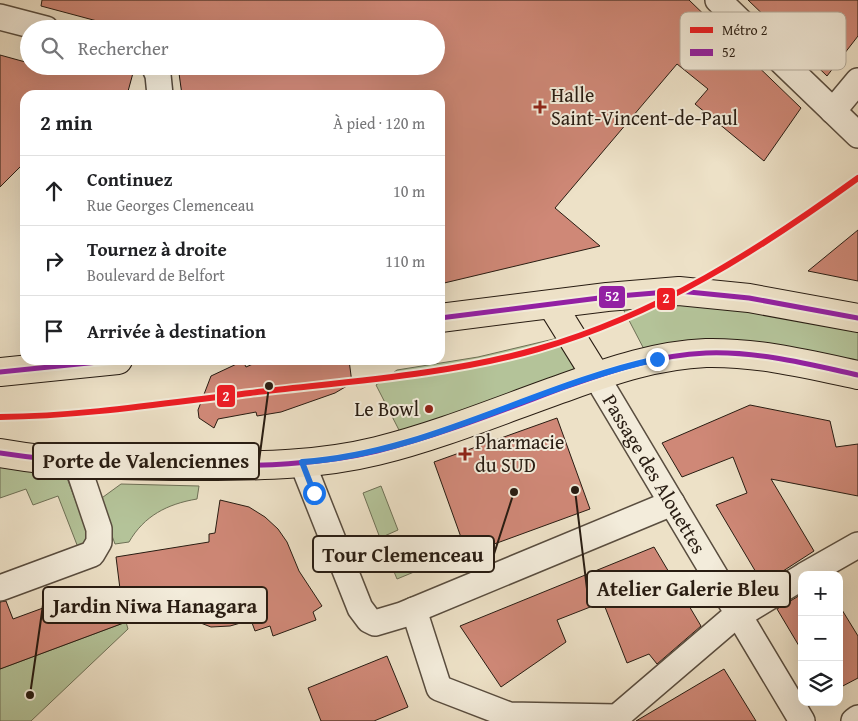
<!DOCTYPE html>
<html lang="fr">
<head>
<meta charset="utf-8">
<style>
  :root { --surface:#fff; --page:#f6f6f6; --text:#202124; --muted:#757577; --line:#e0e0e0 }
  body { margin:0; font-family:"Gentium Book Plus",serif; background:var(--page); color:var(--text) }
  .controls { position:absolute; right:15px; bottom:15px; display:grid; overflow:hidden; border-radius:10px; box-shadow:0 5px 20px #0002 }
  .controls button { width:45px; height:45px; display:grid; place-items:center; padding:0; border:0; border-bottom:1px solid var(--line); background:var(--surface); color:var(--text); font:25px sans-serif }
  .stop { position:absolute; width:15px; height:15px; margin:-11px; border:4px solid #1a73e8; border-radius:50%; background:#fff }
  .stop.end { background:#1a73e8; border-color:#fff; box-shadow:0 1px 5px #0008 }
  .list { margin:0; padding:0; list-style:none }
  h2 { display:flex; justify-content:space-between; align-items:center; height:65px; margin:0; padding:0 20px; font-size:21px }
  h2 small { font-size:16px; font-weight:400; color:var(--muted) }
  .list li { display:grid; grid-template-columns:32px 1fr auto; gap:15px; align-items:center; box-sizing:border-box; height:70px; padding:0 20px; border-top:1px solid var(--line) }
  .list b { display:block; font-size:19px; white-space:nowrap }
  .list p { margin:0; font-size:16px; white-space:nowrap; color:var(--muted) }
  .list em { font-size:16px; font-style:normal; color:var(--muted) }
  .icon { flex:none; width:28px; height:28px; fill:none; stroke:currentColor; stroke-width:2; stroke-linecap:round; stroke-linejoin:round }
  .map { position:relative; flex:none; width:858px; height:721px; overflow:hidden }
  .search { position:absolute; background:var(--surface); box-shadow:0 5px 20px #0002; left:20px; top:20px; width:425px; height:55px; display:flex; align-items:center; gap:12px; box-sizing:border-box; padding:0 18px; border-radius:28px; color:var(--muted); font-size:19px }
  .panel { position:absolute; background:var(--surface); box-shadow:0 5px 20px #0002; left:20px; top:90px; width:425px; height:275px; border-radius:15px }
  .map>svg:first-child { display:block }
</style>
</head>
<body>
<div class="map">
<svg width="858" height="721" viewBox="0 0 858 721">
  <rect width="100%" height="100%" fill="#ede1c7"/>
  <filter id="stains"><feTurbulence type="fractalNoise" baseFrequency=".004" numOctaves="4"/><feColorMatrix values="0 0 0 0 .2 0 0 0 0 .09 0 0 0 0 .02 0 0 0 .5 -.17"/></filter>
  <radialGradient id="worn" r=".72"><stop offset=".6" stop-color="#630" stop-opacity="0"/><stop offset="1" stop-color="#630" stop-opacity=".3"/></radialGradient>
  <path fill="#b4c399" stroke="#6e7056" d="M689,298L858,325V366L646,353L621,305Z
    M558,338L575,368L569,375L400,432L376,385L397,370L478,357Z
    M0,466L67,478L87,531V541L79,550L58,496L33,505L26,489L0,498Z
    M121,484L199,486L197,499C167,504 144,516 129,542L115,544L99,500Z
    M381,486L398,530L380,538L363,493Z
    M401,539L414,572L397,579L383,545Z
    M126,622L128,629L31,721H0V669Z"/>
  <path fill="#cf8877" stroke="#281c12" d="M42,0H689L801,108L764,161L695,104L708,89L677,64L555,208L600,246L440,284V95H182L178,66H436V29H127L41,6Z
    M748,0H858V36L827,76Z
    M0,55L29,63V66H108L133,73L127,95H25V162L0,187Z
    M858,230V281L808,271Z
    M262,360H284L285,362L300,360H349L352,383L335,393L281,412L257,416L256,412L218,419L214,428L199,418L198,410L211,376L243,361L246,367Z
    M750,405L830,421L836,447L858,444V496L771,479L814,551L763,584L716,505L747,493L733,457L682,477L662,443Z
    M557,418L590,509L467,554L434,462Z
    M220,500L249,507L265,517L278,529L287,542L299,571L322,606L313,612L316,620L273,636L270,626L255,631L251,620L230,626L211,627L193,620L196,596L0,669V602L6,601L13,619L43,608L46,616L120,589L116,557L209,542V534L215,533Z
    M654,547L701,626L657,664L649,654L627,663L603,602L557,620L566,642L501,687L460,626Z
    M802,594V651L777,609Z
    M839,605L858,636V678L839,688Z
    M387,656L408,707L374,721H321L308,688Z
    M724,669L756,721H636Z"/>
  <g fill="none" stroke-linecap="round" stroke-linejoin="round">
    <defs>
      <g id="street">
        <path d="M718,0L858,135"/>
        <path d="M0,17L46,29"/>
        <path d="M154,66L158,75L160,95"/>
        <path d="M833,111L858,81"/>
        <path id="s1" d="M596,376L802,721"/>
        <path d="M302,462L360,608L369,620L375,623L402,615L672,503"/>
        <path d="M805,575L858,545"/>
        <path d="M0,588L92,554L99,542V529L77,464"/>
        <path d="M414,610L439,688L509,715L617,717L728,622L802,577"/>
        <path d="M854,721L858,718"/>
      </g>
      <path id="primary" d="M552,305L596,376
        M440,318L607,297L679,291L749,298L858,318
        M0,372L118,360
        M0,453C68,465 133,466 202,466C261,466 320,465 377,451C442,435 506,408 569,386C613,370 658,355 706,353C758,352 807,364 858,375"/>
    </defs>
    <use href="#street" stroke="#594d3f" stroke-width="28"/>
    <use href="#primary" stroke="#281c12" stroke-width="30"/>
    <use href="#street" stroke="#f3ecdb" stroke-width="25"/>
    <use href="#primary" stroke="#ede1c7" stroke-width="28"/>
    <defs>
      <path id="bus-1" d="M440,318L607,297L679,291L749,298L858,318
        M0,372L118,360
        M0,453C66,463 131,466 198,466C258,466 319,465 377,451C441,435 503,410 565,387C610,371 657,355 706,353C757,351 808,364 858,375"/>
    </defs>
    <use href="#bus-1" stroke="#f3ecdb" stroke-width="9"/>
    <use href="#bus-1" stroke="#9320a3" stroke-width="5"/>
    <defs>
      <path id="metro-1" d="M0,417C84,416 166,403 250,393C342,382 449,375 538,349C657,315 759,250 858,178"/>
    </defs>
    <use href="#metro-1" stroke="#f3ecdb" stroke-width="10"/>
    <use href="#metro-1" stroke="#ed1d24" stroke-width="6"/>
  </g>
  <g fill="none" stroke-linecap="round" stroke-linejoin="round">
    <path stroke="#1a73e8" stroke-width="6" d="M314,493L302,462C426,454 536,385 657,359"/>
  </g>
  <g fill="#8f2418" stroke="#f3ecdb" stroke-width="2">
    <path d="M537.5 99.5h5v5h5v5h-5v5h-5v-5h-5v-5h5z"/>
    <circle cx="429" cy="409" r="5"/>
    <path d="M462.5 446.5h5v5h5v5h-5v5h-5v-5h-5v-5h5z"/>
  </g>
  <g text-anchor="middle" stroke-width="4" stroke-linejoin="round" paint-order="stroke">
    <g font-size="20" fill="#281c12" stroke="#f3ecdb" text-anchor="start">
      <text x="551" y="102">Halle<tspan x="551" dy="23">Saint-Vincent-de-Paul</tspan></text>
      <text x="419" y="416" text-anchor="end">Le Bowl</text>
      <text x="475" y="449">Pharmacie<tspan x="475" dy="23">du SUD</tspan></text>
    </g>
    <g font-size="20" fill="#281c12" stroke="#f3ecdb">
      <text dy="7" stroke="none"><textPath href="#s1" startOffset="114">Passage des Alouettes</textPath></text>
    </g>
  </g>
  <rect x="680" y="12" width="166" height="58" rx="8" fill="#f3ecdb" stroke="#b6ae9f" stroke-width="1"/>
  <rect x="690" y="27" width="23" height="6" fill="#ed1d24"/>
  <rect x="690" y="49" width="23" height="7" fill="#9320a3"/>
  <g font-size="14" fill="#281c12">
    <text x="722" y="35">Métro 2</text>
    <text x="722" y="57">52</text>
  </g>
  <path fill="none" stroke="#281c12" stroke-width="2" d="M269 386L259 461M514 492L494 554M575 490L587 589M30 695L43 605"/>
  <g fill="#281c12" stroke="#f3ecdb" stroke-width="2">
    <circle cx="269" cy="386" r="5"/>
    <circle cx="514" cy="492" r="5"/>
    <circle cx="575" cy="490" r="5"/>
    <circle cx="30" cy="695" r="5"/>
  </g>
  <g fill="#f3ecdb" stroke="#281c12" stroke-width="2">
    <rect x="33" y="443" width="226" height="36" rx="5"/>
    <rect x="313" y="536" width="181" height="36" rx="5"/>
    <rect x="587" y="571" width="203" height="36" rx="5"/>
    <rect x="43" y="587" width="224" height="36" rx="5"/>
  </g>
  <g font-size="21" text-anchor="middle" font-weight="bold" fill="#281c12">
    <text x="146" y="468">Porte de Valenciennes</text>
    <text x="403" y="562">Tour Clemenceau</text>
    <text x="688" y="596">Atelier Galerie Bleu</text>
    <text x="155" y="613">Jardin Niwa Hanagara</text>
  </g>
  <g stroke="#f3ecdb" stroke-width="2">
    <rect x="598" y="285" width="28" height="24" rx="5" fill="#9320a3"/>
    <rect x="656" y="287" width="20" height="24" rx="5" fill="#ed1d24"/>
    <rect x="216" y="384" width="20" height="24" rx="5" fill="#ed1d24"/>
  </g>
  <g font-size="14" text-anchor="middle" font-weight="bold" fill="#fff">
    <text x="612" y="301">52</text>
    <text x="666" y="303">2</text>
    <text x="226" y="401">2</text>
  </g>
  <rect width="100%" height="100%" filter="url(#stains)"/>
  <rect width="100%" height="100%" fill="url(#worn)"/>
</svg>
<div class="controls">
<button>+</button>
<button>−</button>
<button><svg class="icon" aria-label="layers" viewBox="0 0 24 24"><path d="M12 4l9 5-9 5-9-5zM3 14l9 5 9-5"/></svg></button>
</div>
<div class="stop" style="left:314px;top:493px"></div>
<div class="stop end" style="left:657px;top:359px"></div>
<div class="search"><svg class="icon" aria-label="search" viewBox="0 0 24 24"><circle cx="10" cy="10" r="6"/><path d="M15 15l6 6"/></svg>Rechercher</div>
<section class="panel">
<h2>2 min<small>À pied · 120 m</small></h2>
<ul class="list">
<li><svg class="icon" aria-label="ahead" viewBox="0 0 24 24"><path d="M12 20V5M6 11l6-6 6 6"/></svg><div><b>Continuez</b><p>Rue Georges Clemenceau</p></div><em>10 m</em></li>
<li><svg class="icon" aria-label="right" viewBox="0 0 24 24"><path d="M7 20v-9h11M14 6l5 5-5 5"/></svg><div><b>Tournez à droite</b><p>Boulevard de Belfort</p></div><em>110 m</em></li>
<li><svg class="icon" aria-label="arrive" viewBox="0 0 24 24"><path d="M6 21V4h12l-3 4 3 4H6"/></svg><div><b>Arrivée à destination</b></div></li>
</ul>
</section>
</div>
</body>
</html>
